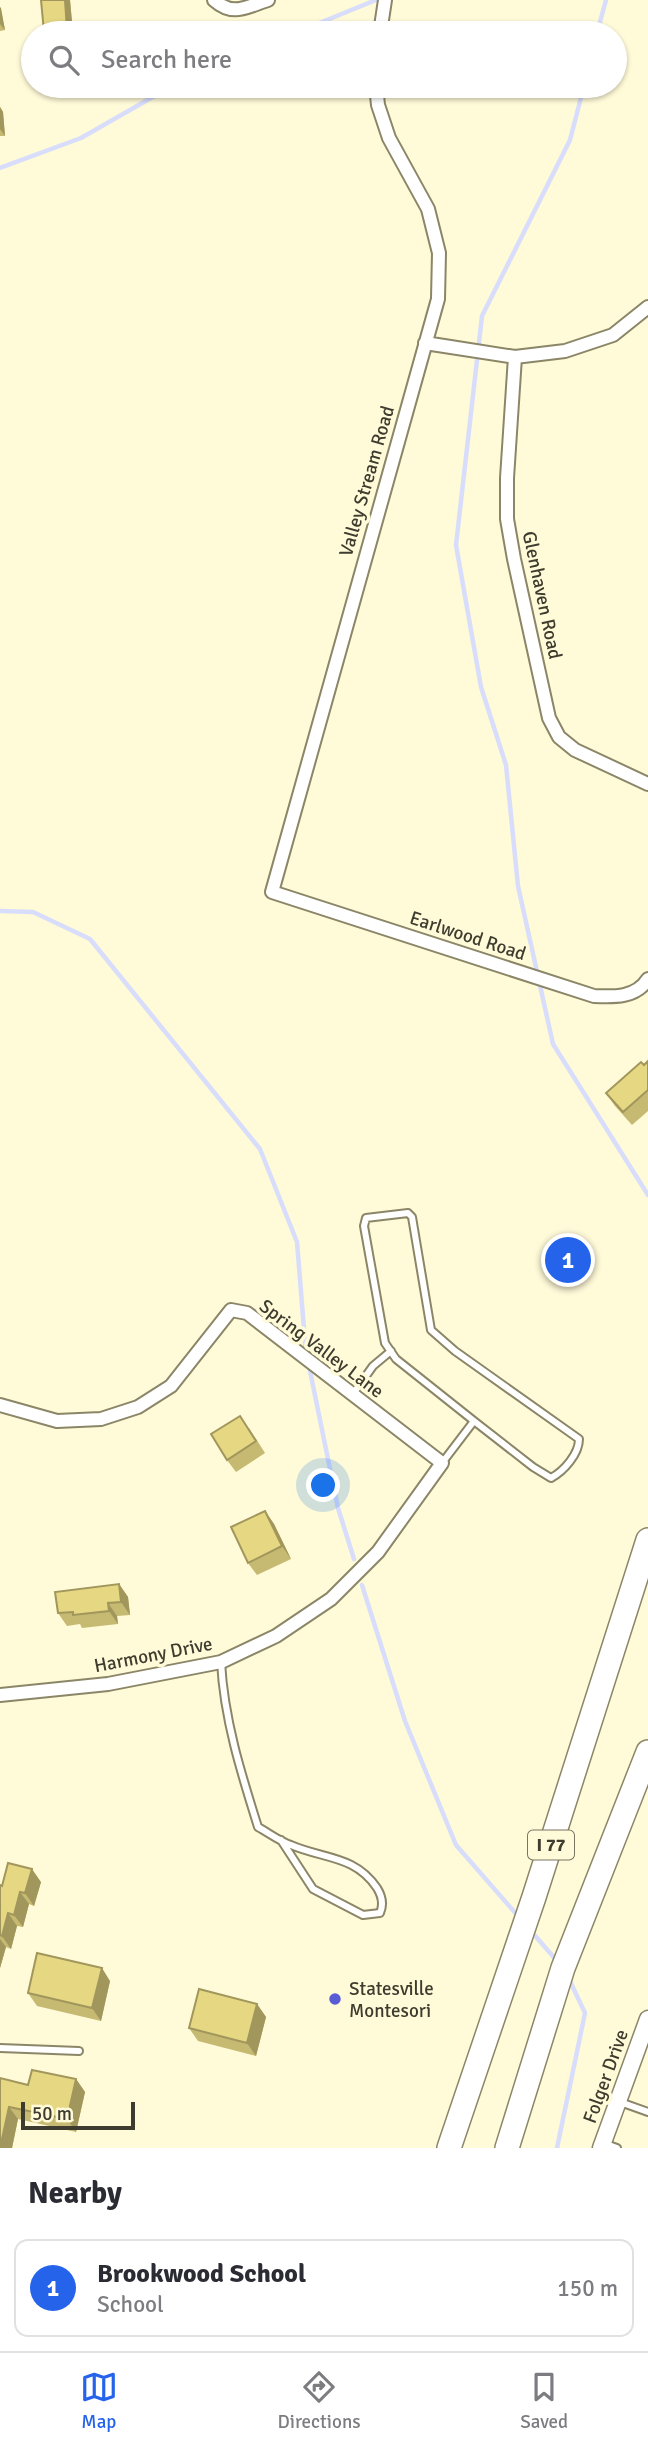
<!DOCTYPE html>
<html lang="en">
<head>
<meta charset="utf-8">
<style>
  :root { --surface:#fff; --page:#f7f7f7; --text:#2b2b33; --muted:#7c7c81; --line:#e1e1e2; --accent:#2563eb }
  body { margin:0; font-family:Signika,sans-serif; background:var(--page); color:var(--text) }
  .scale { position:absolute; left:21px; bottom:18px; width:114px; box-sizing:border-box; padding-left:7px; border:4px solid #3e3c2f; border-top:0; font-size:19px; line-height:24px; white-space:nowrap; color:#3e3c2f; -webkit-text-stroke:5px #fffad8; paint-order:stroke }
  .you { position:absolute; left:324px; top:1486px; width:24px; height:24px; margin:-18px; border:5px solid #fff; border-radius:50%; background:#1a73e8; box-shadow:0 0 0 10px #1a73e833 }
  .badge { display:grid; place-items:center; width:46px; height:46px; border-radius:50%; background:var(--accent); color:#fff; font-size:23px; font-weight:700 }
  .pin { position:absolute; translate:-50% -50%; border:4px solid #fff; box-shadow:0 2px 7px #0006 }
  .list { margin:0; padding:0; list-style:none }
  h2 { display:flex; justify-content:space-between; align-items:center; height:91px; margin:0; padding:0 28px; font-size:30px }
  h2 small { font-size:23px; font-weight:400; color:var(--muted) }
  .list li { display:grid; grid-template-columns:46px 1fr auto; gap:21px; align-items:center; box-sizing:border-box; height:98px; margin:0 14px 14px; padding:0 14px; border:2px solid var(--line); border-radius:14px }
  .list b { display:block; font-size:26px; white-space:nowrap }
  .list p { margin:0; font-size:23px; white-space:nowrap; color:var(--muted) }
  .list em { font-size:23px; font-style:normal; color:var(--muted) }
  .icon { flex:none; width:38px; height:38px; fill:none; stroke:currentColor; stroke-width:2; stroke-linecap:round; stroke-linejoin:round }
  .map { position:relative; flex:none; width:648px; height:2148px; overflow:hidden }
  .search { position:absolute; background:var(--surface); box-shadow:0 2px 5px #0004; left:21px; right:21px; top:21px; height:77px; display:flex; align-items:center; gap:18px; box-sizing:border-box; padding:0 24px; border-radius:38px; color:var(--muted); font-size:26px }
  .sheet { height:203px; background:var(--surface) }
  nav { display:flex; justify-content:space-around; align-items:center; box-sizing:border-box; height:98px; border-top:2px solid var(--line); background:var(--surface); font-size:19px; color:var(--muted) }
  nav a { display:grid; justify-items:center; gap:4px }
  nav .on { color:var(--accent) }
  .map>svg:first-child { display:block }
</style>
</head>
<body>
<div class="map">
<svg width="648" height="2148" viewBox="0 0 648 2148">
  <rect width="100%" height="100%" fill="#fffad8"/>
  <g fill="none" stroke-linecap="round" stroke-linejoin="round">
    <path stroke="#d8ddfc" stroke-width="4.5" d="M295,33L376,0
      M597,33L606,0
      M584,86L570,140L482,316L456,545L481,687L506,765L518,886L553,1044L648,1195
      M0,168L81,138L172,86
      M0,911L33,912L90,939L260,1149L297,1242L306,1354
      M309,1366L338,1508L354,1559
      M362,1585L405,1721L456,1845L518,1916
      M531,1931L557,1961
      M557,2148L585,2013L568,1977"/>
    <defs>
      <path id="service" d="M353,1394L373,1366L391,1351
        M442,1463L474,1421L533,1467L551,1478C564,1471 579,1454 579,1439L455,1351L431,1330L412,1217L408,1213L366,1218L364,1226L385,1343L396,1359L474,1421
        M221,1662C224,1719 241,1773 258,1827C269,1833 279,1841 291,1845C323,1859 355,1855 377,1888C382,1896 384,1904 380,1913L363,1915L313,1889L281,1840
        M0,2048L79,2051
        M620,2102L648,2112
        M603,2143L617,2148"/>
      <path id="minor" d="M214,0C233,17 246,7 268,0
        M380,33L385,0
        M376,86L378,105L389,138L428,209L439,253L438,299L272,892L594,996C614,997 636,998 648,979
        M425,343L515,357L565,351L613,335L648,307
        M515,357L507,478V519L514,559L549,718L559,737L575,750L648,784
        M0,1405L57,1421L101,1419L138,1407L171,1386L231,1310L247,1313L442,1463L378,1552L331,1599L276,1636L221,1662L108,1684L0,1695"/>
      <path id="tertiary" d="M601,2148L648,2019"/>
      <path id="motorway" d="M449,2148L534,1897L648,1540
        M507,2148L563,1968L648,1752"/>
    </defs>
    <use href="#service" stroke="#8b8667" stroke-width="10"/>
    <use href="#minor" stroke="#8b8667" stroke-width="16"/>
    <use href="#tertiary" stroke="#8b8667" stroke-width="19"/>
    <use href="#motorway" stroke="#8b8667" stroke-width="26"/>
    <use href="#service" stroke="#fff" stroke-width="6"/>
    <use href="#minor" stroke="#fff" stroke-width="12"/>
    <use href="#tertiary" stroke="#fff" stroke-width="16"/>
    <use href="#motorway" stroke="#fff" stroke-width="23"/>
  </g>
  <path fill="#c6b971" d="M70,0L73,33H45L44,32Z
    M0,7L5,30L0,31Z
    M0,107L3,112L5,136H0Z
    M648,1061V1111L632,1125L615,1106L606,1093Z
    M249,1428L265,1453L236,1472L227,1460Z
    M265,1511L274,1524L291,1559L257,1575L248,1563Z
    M119,1584L128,1597L130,1615L117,1616L118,1624L82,1628L80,1624L67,1626L58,1613Z
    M41,1882L34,1906L29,1904L23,1927L17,1926L11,1949L6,1947L0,1968V1885Z
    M110,1981L101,2021L37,2006L28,1993Z
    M257,2004L266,2017L256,2056L198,2041L189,2028Z
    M0,2078L28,2085L76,2079L85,2092L76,2132L18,2119L12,2148Z"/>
  <path fill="#a1965c" d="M65,0H70L73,33H69L67,30Z
    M0,7L1,8L5,30L0,24Z
    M0,107L3,112L5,136L0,129Z
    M265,1511L274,1524L291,1559L282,1546Z
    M119,1584L128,1597L130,1615L121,1602Z
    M108,1603L117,1616L118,1624L109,1611Z
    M32,1869L41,1882L34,1906L25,1893Z
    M20,1892L29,1904L23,1927L14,1915Z
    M8,1913L17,1926L11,1949L2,1936Z
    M0,1939L6,1947L0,1968Z
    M102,1968L110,1981L101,2021L92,2008Z
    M257,2004L266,2017L256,2056L247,2043Z
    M76,2079L85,2092L76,2132L67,2119Z
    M9,2107L18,2119L12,2148H0Z"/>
  <path fill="#e6d783" stroke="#a1965c" stroke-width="2" d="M41,0H65L67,30L44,32Z
    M648,1061V1090L623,1112L606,1093L641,1062L644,1065Z
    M240,1416L256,1441L227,1460L211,1434Z
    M265,1511L282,1546L248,1563L231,1527Z
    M119,1584L121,1602L108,1603L109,1611L73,1615V1612L58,1613L55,1592Z
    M8,1863L32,1869L25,1893L20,1892L14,1915L8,1913L2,1936L0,1935V1885L2,1886Z
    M37,1953L102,1968L92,2008L28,1993Z
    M199,1989L257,2004L247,2043L189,2028Z
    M32,2070L76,2079L67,2119L9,2107L0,2148V2078L28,2085Z"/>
  <circle fill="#595dd5" stroke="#fffad8" stroke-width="2.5" cx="335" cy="1999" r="7"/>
  <g text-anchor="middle" stroke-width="7" stroke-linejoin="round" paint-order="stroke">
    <rect fill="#fffad8" stroke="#787562" stroke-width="2" x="528" y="1830.5" width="46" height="29" rx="5"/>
    <g font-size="18" font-weight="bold" fill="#3e3c2f">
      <text x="551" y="1851">I 77</text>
    </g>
    <g font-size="19" fill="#3e3c2f" stroke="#fffad8">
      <text transform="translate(366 481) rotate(-74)" y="7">Valley Stream Road</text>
      <text transform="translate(543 595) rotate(78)" y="7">Glenhaven Road</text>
      <text transform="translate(468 935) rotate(18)" y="7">Earlwood Road</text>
      <text transform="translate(322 1348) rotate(37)" y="7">Spring Valley Lane</text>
      <text transform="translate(153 1654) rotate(-11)" y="7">Harmony Drive</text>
      <text transform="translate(605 2076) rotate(-70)" y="7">Folger Drive</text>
    </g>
    <g font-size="19" fill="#3e3c2f" stroke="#fffad8" text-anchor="start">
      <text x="349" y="1995">Statesville<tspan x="349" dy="22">Montesori</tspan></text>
    </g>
  </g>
</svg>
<div class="scale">50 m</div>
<div class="you"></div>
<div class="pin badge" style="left:568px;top:1260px">1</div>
<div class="search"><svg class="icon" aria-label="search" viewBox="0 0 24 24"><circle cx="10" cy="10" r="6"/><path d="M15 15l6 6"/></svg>Search here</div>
</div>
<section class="sheet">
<h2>Nearby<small></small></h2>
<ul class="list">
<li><span class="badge">1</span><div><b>Brookwood School</b><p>School</p></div><em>150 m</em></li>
</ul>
</section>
<nav>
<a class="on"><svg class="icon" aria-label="map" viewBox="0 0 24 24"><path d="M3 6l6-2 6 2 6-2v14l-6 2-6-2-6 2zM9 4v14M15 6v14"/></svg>Map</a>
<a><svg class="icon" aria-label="directions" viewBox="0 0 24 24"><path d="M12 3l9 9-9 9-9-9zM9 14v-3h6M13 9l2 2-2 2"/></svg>Directions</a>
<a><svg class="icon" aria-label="saved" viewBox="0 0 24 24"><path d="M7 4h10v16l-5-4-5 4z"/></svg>Saved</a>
</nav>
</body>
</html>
